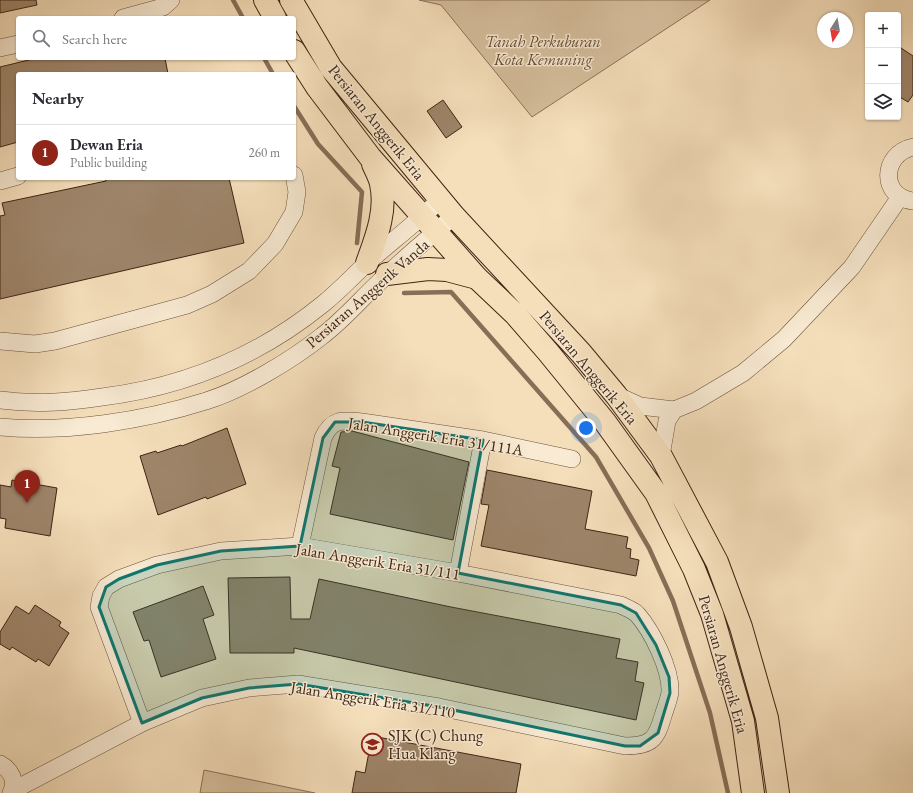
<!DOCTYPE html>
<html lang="en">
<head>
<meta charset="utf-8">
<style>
  :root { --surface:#fff; --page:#f2f2f3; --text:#2b2b33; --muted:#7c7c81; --line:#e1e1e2; --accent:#8f2418 }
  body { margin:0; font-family:"EB Garamond",serif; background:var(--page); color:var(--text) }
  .controls { position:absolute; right:12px; top:12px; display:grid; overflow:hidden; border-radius:4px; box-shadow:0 1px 3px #0004 }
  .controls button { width:36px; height:36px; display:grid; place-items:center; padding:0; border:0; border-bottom:1px solid var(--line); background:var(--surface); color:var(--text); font:20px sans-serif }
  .compass { position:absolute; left:817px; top:12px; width:36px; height:36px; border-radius:50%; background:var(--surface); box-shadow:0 1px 3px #0004; rotate:191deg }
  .you { position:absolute; left:586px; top:428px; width:14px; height:14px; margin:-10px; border:3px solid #fff; border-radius:50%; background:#1a73e8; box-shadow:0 0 0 6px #1a73e833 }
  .badge { display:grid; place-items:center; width:26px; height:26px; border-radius:50%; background:var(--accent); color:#fff; font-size:13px; font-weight:700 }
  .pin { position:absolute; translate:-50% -33px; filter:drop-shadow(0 1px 2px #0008) }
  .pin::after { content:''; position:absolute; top:21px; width:14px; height:12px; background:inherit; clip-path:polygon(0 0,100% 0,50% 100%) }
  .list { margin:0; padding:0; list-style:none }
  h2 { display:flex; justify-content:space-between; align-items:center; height:52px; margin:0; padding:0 16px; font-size:17px }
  h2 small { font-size:13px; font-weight:400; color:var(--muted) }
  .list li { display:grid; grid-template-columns:26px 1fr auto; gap:12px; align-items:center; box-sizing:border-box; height:56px; padding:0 16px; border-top:1px solid var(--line) }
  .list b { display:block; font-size:15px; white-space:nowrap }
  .list p { margin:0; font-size:13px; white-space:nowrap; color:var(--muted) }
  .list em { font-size:13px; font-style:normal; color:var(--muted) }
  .icon { flex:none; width:22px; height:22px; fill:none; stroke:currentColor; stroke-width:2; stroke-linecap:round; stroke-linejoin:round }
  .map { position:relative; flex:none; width:913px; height:793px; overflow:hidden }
  .search { position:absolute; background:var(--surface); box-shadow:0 1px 3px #0004; left:16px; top:16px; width:280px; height:44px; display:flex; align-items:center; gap:10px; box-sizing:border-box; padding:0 14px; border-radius:4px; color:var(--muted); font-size:15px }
  .panel { position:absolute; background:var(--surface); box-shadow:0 1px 3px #0004; left:16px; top:72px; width:280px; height:108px; border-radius:4px }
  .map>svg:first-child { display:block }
</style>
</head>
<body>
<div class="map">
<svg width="913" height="793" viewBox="0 0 913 793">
  <rect width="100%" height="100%" fill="#f5dfbb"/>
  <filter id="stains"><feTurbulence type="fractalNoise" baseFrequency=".005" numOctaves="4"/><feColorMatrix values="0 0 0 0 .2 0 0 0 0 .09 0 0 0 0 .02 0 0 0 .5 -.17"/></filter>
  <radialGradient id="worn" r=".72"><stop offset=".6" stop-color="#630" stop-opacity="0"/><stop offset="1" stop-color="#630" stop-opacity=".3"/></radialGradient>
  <path fill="#d6bf9e" stroke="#8a7258" d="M419,0H710L532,117L441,5Z
    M204,770L315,793H200Z"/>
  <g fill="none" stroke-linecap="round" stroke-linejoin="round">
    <path stroke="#876e56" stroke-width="4.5" d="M233,0L243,18
      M264,58L273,74
      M294,106L318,144L362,192L357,243
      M404,293L451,292L596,457L649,548L673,601L710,713L728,793"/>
  </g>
  <path fill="#9e856a" stroke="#3f2413" d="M0,0H36L37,5L0,13Z
    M898,46L913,56V95L908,102L898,96Z
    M37,58H165L168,74H18V142L0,147V67Z
    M443,100L462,127L446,138L427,111Z
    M105,178H229L244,243L0,299V216L5,215L2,203L106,181Z
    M227,428L246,484L207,499L206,497L158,515L140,456L156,451L157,453L181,445L182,446Z
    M352,431L469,462L453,540L330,514L340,468L332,466L341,432Z
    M487,470L592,491L585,529L628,537L626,548L631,549L630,558L639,560L636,576L481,546L489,505L481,504Z
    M12,480L57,488L50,536L5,528L6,519L0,518V485L11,487Z
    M290,577L291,619H310L319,579L451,607L620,639L616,658L638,662L635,681L644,683L636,720L294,648V653H230L228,578Z
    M203,586L214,615L203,619L216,659L161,677L149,640L144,641L133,612Z
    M35,605L61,622L59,626L69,633L49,666L38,659L36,662L12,647L10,650L0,644V632L16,606L29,614Z
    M372,736L521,764L516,793H352L356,771L365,773Z"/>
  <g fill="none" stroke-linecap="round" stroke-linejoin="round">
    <defs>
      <path id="minor" d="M123,18L163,7L171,0
        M0,48L18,44
        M913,147C881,154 880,197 913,201
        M0,181L18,176
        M0,341L35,344L55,341L187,305L212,294L249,271L275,244L294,212L297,192L294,175
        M616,395L640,406L674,410L667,421L661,456
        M0,400C35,405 68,402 102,397C183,387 259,356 323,304C338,292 352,277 367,263C391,242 417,222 440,200
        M674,410L696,401L743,373L784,339L852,267L900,197
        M0,427C66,433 143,421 206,401C242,390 292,360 322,336C346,318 365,294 388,274C409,254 432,235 454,216
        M300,546L323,438C332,418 343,420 362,422L483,440L572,459
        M458,573L483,440
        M0,764C11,770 17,781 11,793
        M12,791L142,723L202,698L249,688L298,684L439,707L625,746C651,746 656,740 663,716C665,709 669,700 670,692C671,669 652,631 637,614C633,610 626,608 621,605L458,573L300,546L221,551L157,565L119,579L106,587L101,596L99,607L142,723"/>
      <path id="major" d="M265,0L275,18
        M291,0L331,68L454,216L581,353L616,395L661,456L717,562L741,627L767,718L778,793
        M294,51L317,87L370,157L477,278L515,314L548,352L605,422L656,493L694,569L712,614L743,721L753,793
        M367,263C376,238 387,211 381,184C380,178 376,171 373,164
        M387,274L428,269L447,270L477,278"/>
    </defs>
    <use href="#minor" stroke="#6c533d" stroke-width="18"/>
    <use href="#major" stroke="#3f2413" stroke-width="24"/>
    <use href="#minor" stroke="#f8ead3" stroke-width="17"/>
    <use href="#major" stroke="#f5dfbb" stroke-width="22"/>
  </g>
  <path fill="#0f766e" fill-opacity="0.2" stroke="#0f766e" stroke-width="3" stroke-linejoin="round" d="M335,422H362L483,440L458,573L621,605L636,613L656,645L669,677L670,693L658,733L640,746H625L439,707L298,684L249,688L202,698L142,723L99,607L106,587L119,579L157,565L221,551L300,546L323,438Z"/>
  <defs>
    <symbol id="school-ring" viewBox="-11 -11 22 22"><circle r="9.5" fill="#f8ead3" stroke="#8f2418" stroke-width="1.5"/><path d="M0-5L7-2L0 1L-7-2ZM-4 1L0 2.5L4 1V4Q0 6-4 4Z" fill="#8f2418"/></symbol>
  </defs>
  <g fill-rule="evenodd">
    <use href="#school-ring" x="360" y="732" width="25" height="25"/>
  </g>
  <g text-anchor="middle" stroke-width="3" stroke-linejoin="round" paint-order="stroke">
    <g font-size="16" font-style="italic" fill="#654b36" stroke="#f8ead3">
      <text x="543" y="47">Tanah Perkuburan<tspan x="543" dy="18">Kota Kemuning</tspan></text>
    </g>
    <g font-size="16" fill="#3f2413" stroke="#f8ead3">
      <text transform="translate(377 122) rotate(51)" y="6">Persiaran Anggerik Eria</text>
      <text transform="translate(367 293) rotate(-41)" y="6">Persiaran Anggerik Vanda</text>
      <text transform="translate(589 367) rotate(50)" y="6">Persiaran Anggerik Eria</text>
      <text transform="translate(436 436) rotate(9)" y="6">Jalan Anggerik Eria 31/111A</text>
      <text transform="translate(378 561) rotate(9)" y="6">Jalan Anggerik Eria 31/111</text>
      <text transform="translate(724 664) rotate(74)" y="6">Persiaran Anggerik Eria</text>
      <text transform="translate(373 699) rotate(9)" y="6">Jalan Anggerik Eria 31/110</text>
    </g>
    <g font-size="16" fill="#3f2413" stroke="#f8ead3" text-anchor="start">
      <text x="388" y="741">SJK (C) Chung<tspan x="388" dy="18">Hua Klang</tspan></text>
    </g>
  </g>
  <rect width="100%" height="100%" filter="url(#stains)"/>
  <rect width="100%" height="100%" fill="url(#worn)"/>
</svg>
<div class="controls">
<button>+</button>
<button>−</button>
<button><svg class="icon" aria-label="layers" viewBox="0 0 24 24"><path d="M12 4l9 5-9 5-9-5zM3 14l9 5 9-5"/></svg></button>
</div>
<svg class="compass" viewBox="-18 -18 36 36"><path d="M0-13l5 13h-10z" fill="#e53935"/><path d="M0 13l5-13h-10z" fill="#7c7c81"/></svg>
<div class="you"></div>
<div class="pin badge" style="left:27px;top:503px">1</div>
<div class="search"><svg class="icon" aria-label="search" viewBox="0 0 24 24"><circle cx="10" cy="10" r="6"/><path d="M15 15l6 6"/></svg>Search here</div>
<section class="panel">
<h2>Nearby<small></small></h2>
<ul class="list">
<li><span class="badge">1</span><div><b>Dewan Eria</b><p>Public building</p></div><em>260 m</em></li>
</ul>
</section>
</div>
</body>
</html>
